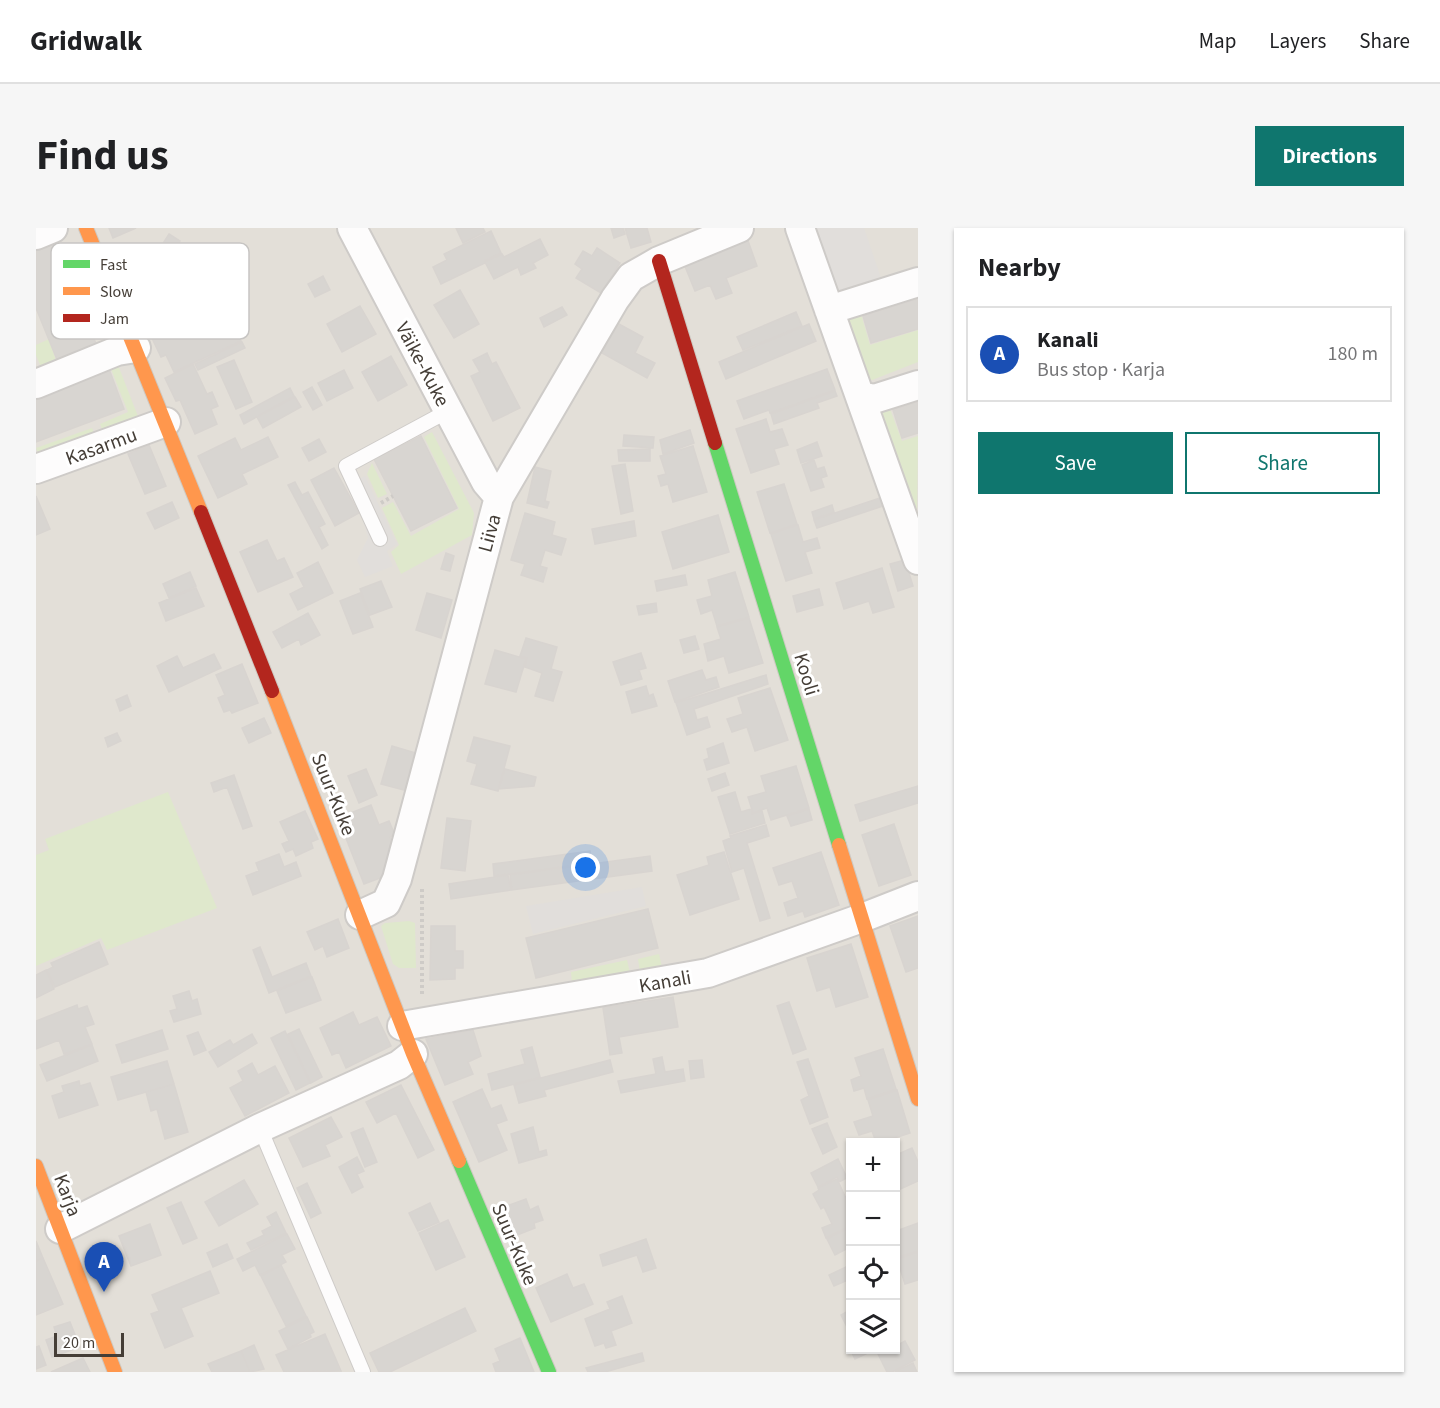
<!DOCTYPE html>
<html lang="en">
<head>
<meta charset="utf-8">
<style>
  :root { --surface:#fff; --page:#f6f6f6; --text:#202124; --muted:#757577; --line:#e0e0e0; --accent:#0f766e }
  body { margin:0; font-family:"Source Sans 3",sans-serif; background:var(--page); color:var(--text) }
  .controls { position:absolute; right:18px; bottom:18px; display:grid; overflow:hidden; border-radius:0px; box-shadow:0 2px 4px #0004 }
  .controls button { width:54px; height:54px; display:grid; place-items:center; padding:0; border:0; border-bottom:2px solid var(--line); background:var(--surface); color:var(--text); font:30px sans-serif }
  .scale { position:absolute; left:18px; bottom:15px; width:70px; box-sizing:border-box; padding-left:6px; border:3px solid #453e37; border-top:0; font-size:16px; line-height:21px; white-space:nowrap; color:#453e37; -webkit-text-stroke:4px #fff; paint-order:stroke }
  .you { position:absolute; left:550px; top:640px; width:21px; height:21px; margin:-15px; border:4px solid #fff; border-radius:50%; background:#1a73e8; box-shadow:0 0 0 9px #1a73e833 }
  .badge { display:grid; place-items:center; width:39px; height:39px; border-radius:50%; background:var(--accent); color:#fff; font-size:20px; font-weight:700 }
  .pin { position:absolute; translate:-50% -50px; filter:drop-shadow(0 2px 3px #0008) }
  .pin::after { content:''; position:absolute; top:32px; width:21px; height:18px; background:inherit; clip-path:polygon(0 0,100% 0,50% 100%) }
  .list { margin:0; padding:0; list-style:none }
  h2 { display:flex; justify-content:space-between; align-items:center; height:78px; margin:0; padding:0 24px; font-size:26px }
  h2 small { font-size:20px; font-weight:400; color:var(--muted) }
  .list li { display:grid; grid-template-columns:39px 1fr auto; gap:18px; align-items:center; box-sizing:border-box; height:96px; margin:0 12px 12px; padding:0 12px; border:2px solid var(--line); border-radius:0px }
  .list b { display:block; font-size:22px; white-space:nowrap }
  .list p { margin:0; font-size:20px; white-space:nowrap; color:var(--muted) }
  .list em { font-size:20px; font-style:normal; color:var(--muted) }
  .actions { display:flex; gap:12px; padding:18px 24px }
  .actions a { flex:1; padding:14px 0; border:2px solid var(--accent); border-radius:0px; text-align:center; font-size:21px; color:var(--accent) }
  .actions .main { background:var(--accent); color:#fff }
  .icon { flex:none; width:33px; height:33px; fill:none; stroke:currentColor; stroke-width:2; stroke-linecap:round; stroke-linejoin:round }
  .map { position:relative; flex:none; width:882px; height:1144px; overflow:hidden; border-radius:0px }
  header { display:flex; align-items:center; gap:36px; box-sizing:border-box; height:84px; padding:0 30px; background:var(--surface); border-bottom:2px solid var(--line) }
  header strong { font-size:28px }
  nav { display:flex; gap:33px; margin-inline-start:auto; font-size:21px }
  .intro { display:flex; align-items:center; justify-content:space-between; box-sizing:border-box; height:144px; padding:0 36px }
  h1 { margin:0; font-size:42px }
  .button { padding:15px 27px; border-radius:0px; background:var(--accent); color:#fff; font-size:21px; font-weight:700 }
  main { display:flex; gap:36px; padding:0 36px }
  aside { flex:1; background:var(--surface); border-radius:0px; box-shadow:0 2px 4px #0004 }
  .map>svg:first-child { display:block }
</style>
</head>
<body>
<header>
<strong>Gridwalk</strong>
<nav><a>Map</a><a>Layers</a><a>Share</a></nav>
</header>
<div class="intro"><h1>Find us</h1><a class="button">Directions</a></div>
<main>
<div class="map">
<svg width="882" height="1144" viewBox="0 0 882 1144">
  <rect width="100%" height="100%" fill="#f0edea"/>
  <path fill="#e3dfd8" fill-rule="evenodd" d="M0,0H882V1144H0ZM814,914H860V1122H814Z"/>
  <path fill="#dfe8cc" d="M825,86L834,117L882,102V134L831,154L811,91Z
    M13,111L22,139L7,144L0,127V117Z
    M82,137L103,191L67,204L64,196L92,184L75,141Z
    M854,181L866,213L882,208L881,282L874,281L840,184Z
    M56,200L59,207L4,229L0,220Z
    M396,204L438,285L436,307L365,346L355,324L363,317L346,280L357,274L375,308L423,281L388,209Z
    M336,235L351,266L342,270L331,246Z
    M132,564L181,680L71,722L65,710L0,738V627L13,622L9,611Z
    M373,693L379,695L380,740H363L357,736L345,698L349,695Z
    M623,726L626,739L604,744L602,731Z
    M591,732L594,745L536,755L535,744Z"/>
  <path fill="#e1dedb" d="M772,0H828L846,53L799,70Z
    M329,248L361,316L351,323L357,338L329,349L321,332L332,310L325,285L310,258Z
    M606,659L610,678L497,706L490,678Z"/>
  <path fill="#d8d5d1" stroke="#d8d4d0" stroke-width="1.5" d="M73,0H100L77,10Z
    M420,0H447L449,4L427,15Z
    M575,0H587L589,6L578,10Z
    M589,0H611L615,14L595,20Z
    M455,3L465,25L448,33L449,35L405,56L397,39L411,32L408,26Z
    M133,6L144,13L136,26L145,31L139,41L119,28Z
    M711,10L721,38L690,50L696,65L680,71L674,57L659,63L648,36Z
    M504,11L512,27L497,35L500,40L485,47L482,39L458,51L449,34L466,26L468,29Z
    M19,15L61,118L22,134L0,80V22Z
    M561,20L584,35L565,65L540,50L546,41L539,36L547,23L556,28Z
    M287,48L294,62L279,69L272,56Z
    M424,62L443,96L418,110L398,77Z
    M125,66L135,86L157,76L165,92L174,87L183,105L190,102L192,107L200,103L205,113L138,144L130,127L125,129L105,87L109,85L105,76Z
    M882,71V101L835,115L827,88Z
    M324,78L340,106L306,124L291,96Z
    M526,79L531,87L508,99L504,90Z
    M760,84L766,98L707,122L701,109Z
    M581,95L607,109L599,125L619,135L611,150L566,125Z
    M773,96L780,113L690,151L683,134Z
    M206,114L209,120L162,142L159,136Z
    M451,125L456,136L460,134L484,180L457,193L435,148L444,144L437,132Z
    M355,128L371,157L342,173L326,144Z
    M198,132L216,174L200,181L181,139Z
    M157,136L171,166L176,164L182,178L175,181L181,196L159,206L144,172L140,173L129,150Z
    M73,141L88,181L0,214V169Z
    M791,141L799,162L734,185L733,182L708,191L701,173Z
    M308,142L317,160L291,173L282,155Z
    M276,159L286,177L277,182L267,164Z
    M254,160L258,168L208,196L204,187Z
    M799,163L801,168L781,175L783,180L738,196L735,186Z
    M259,169L265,179L227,200L221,189Z
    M882,174V205L866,210L857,182Z
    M730,191L734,204L746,201L752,217L738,221L743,236L715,245L700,201Z
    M654,202L658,215L627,226L624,212Z
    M588,207L618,209L617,220L587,218Z
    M385,208L421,280L375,303L338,231Z
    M232,209L242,229L206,246L211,256L182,270L162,228L199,210L205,222Z
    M283,211L290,224L273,233L266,220Z
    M781,214L786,228L765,235L761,222Z
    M113,217L130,258L109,266L92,226Z
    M657,218L671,264L637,274L632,256L625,258L622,248L630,246L624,228Z
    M614,221V233H583L582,222Z
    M778,232L781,241L788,239L791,248L785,250L788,259L775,263L766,237Z
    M589,236L597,283L585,286L576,238Z
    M499,239L515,243L509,273L513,274L511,280L491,275Z
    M298,240L323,285L299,298L275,252Z
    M259,254L266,267L272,264L289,296L283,299L292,317L286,321L252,257Z
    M748,256L761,296L734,305L721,264Z
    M0,268L14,301L0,307Z
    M844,270L847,278L781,300L778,292Z
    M136,274L143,290L119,301L111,285Z
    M796,277L798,284L778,291L776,284Z
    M489,285L519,294L516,307L530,311L525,327L509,322L504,338L511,340L507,354L485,347L489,336L475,332Z
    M682,287L693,324L637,341L626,304Z
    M598,293L600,308L559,316L556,301Z
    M762,297L767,314L781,310L784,320L769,324L776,345L750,353L735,306Z
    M231,312L241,333L248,330L257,349L222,364L204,324Z
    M410,325L418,328L414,343L405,341Z
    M869,332L877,358L862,363L854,336Z
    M282,334L297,365L262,382L254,366L268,359L261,345Z
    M846,340L858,379L837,385L833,373L808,381L800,355Z
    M154,344L160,358L133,370L127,356Z
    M699,344L713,389L681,398L676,382L665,386L661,372L676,368L672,352Z
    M649,347L651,357L621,363L619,353Z
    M345,353L356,379L334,387L324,361Z
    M160,360L168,378L130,393L123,375Z
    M783,361L787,377L761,384L757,368Z
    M324,365L337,399L317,406L304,373Z
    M391,365L416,372L405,410L380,402Z
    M620,375L621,384L603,387L601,378Z
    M272,385L284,407L265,417L263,411L246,420L237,404Z
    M713,390L727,435L693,445L688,428L672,433L668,416L685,411L681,399Z
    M659,408L663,421L648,425L644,412Z
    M490,410L521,419L515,441L526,444L517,473L499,468L506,445L489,439L491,430L484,428Z
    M459,422L490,431L480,464L449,456Z
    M605,425L610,440L603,442L606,451L585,457L577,434Z
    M178,426L185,440L133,464L121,438L141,428L147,440Z
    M206,436L222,475L196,485L194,482L188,484L182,470L189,467L180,447Z
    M666,442L670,452L680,449L683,459L639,474L632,453Z
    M730,447L732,456L658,481L661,492L671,489L674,499L651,507L640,475Z
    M610,458L613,468L617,466L621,478L596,485L590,464Z
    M734,460L752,512L719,523L711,499L696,504L691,491L707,486L702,470Z
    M91,467L95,478L84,483L80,472Z
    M228,490L235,505L213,515L206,500Z
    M81,505L85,513L72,519L69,510Z
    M438,509L474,518L462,563L435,556L441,536L431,533Z
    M687,515L693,535L671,542L668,532L673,530L671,521Z
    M356,518L383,526L372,563L345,556Z
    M760,538L773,580L735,592L731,580L717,585L712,569L730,564L725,548Z
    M330,541L341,567L323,575L312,548Z
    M469,541L500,549L498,558L463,561Z
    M689,545L693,557L676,563L672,551Z
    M198,547L216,598L207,601L191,559L178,564L175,555Z
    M882,558V575L824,593L819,577Z
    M699,564L705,584L715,581L716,586L726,583L729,595L694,606L682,569Z
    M335,577L343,597L353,593L359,607L354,609L358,619L347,649L328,656L302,590Z
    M773,581L776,592L755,598L751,588Z
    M269,583L282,611L275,614L277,620L260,628L257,621L250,624L246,616L253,613L244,594Z
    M411,590L435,593L429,643L405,640Z
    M858,596L875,647L843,658L826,607Z
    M730,597L733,608L711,615L734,690L724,693L708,640L696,644L687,613L695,610L694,608Z
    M554,623L556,635L458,648L457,636Z
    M688,624L703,671L654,687L641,647L673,637L671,629Z
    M785,624L803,677L769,689L767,683L752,688L748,675L762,670L756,653L743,657L737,640Z
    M243,626L248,639L260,634L265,648L217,667L210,648L223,643L220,635Z
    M614,628L616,643L476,662L474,647Z
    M472,647L475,662L415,671L413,656Z
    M612,681L622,720L500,750L490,710Z
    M882,688V740L870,744L854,698Z
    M302,691L313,720L291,729L287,718L279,722L271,704Z
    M395,698H419V723H427V740H419V751L394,752Z
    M63,714L72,736L19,759L11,742L17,739L15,735Z
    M815,716L832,769L800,779L794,759L781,763L771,730Z
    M224,719L236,749L270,735L275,748L233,765L217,722Z
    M10,742L18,761L0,770V747Z
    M276,749L285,772L250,785L241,763Z
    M153,763L156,773L161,771L165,786L138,794L134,783L141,781L137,768Z
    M637,769L642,799L583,809L586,825L574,827L567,780Z
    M753,774L770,821L757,826L741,778Z
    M41,777L42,781L51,778L58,796L49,799L56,816L28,826L23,812L0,821V793Z
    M317,784L323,797L341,789L355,818L310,840L303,824L296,827L284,800Z
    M263,801L286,849L275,855L252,806Z
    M126,802L132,821L86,835L80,817Z
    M437,802L445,828L432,834L437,846L409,857L390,811Z
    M249,803L274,855L260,862L235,810Z
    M162,804L170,822L158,827L151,808Z
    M216,806L221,815L182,839L173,824L194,812L197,817Z
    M56,817L62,833L11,853L4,837Z
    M496,819L504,849L456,862L452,846L489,836L485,822Z
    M847,821L860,861L831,871L828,860L818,863L815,852L825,848L819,830Z
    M626,829L629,844L647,841L649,853L585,865L582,853L620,846L617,831Z
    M772,831L792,889L774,896L765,872L773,868L761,834Z
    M574,832L577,844L508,862L510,868L483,875L478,857Z
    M666,832L668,849L655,851L653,833Z
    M131,833L138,856L82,872L75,849Z
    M216,835L222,847L239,838L253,865L209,888L194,860L207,853L202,843Z
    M43,853L44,858L54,855L62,877L23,890L16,868L28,864L26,858Z
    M138,856L152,904L129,911L121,881L115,883L110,864Z
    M365,857L398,922L382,930L360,885L341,895L330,874Z
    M446,861L455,881L465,877L471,892L460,896L471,922L443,934L417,874Z
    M861,862L874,905L846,914H840L836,903L823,907L818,894L837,888L832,872Z
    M295,889L306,909L289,917L294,928L267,939L253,910Z
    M791,895L801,919L787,926L776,901Z
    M497,899L503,924L510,922L511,927L483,935L475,906Z
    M327,900L341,934L329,939L315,905Z
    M876,920L882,934V953L860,963V927Z
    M321,929L328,943L321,946L327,959L316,965L303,939Z
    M802,931L811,950L803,954L801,949L782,959L775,945Z
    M801,951L814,979V998L790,1010L786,1000L796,996L788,979L785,981L777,966L783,962L782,960Z
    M208,952L222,976L183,998L169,974Z
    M271,955L285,985L275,990L261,960Z
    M490,971L494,982L502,978L507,992L498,995L499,1000L476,1009L465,980Z
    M145,974L161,1010L147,1016L131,980Z
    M394,975L403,994L382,1003L373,985Z
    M240,984L250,1005L215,1022L211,1015L228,1007L226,1003L236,998L231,989Z
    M412,992L429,1029L400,1042L383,1005Z
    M882,995V1023L860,1030V1003Z
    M114,996L125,1027L95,1038L83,1008Z
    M814,999V1019L799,1027L791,1011Z
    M251,1006L259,1021L246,1027L250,1034L224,1047L219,1037L207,1043L201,1031Z
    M610,1011L620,1040L607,1044L601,1027L567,1038L564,1027Z
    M0,1013L7,1030L0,1033Z
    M191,1016L197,1030L177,1039L171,1025Z
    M882,1024V1052L869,1056L861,1031Z
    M7,1030L27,1076L0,1087V1033Z
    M245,1037L270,1088L250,1098L225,1048Z
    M810,1039L814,1051L798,1058L793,1047Z
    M174,1043L183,1065L145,1080L157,1108L129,1120L115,1086L123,1083L116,1067Z
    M531,1046L537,1060L548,1056L557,1076L515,1094L500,1060Z
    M586,1068L596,1095L575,1103L580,1117L570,1120L568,1115L559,1118L549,1091L574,1081L571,1074Z
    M429,1080L440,1103L354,1144H343L334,1125Z
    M814,1082V1105L805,1087Z
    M271,1089L278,1104L274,1106L275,1109L252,1121L243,1103Z
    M34,1094L44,1119L16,1129L10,1112L21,1108L18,1099Z
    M289,1106L305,1143L248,1144L240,1127Z
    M484,1110L498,1144H460L457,1136L464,1133L459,1121Z
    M869,1113L879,1132L856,1144H851L842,1126L852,1122H860V1118Z
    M814,1116V1122H838L819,1131L812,1117Z
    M218,1117L228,1141L214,1144L205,1123Z
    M3,1118L10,1137L0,1141V1119Z
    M205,1123L214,1144H176L172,1136Z
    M606,1125L608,1133L569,1144H552L550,1140Z
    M47,1130L54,1144H15Z
    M877,1135L881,1144H859Z"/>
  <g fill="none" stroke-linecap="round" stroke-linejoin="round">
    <defs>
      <path id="lane" d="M344,311L310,238L412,183
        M224,900L327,1144"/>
      <path id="street" d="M316,0L450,254L463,269
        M764,0L882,332
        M0,7L17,0
        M793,82L882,54
        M0,156L81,123L100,120
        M824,168L838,171L882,157
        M0,241L130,194
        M324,687L350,675L361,651L463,269L579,71L595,49L623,33L703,0
        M366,798L672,745L826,690L882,668
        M24,1001L224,900L363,837L377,826"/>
      <path id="fast" d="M679,215L803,617
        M423,933L513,1144"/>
      <path id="slow" d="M50,0L165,284
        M236,463L377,826L423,933
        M803,617L882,871
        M0,938L79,1144"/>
      <path id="jam" d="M623,33L679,215
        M165,284L236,463"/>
    </defs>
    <use href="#lane" stroke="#cecbc8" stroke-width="16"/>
    <use href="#street" stroke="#cecbc8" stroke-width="32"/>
    <use href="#fast" stroke="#cec9c2" stroke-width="16"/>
    <use href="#slow" stroke="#cec9c2" stroke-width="16"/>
    <use href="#jam" stroke="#cec9c2" stroke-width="16"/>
    <path stroke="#cecbc7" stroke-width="4" stroke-dasharray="3 3" stroke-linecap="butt" d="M345,275L357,268
      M386,661V768"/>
    <use href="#lane" stroke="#fdfcfc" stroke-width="14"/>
    <use href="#street" stroke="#fdfcfc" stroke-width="28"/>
    <use href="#fast" stroke="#63d668" stroke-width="14"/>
    <use href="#slow" stroke="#ff974d" stroke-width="14"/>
    <use href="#jam" stroke="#b3261e" stroke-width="14"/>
  </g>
  <g text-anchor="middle" stroke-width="6" stroke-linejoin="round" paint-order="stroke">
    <g font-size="20" fill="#453e37" stroke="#fff">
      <text transform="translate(387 136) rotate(62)" y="7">Väike-Kuke</text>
      <text transform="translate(65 218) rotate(-20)" y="7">Kasarmu</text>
      <text transform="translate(453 305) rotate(-75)" y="7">Liiva</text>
      <text transform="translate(771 446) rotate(73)" y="7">Kooli</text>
      <text transform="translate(298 566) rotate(68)" y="7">Suur-Kuke</text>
      <text transform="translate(629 753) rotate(-10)" y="7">Kanali</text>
      <text transform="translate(32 967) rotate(69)" y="7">Karja</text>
      <text transform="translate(479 1016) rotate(67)" y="7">Suur-Kuke</text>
    </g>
  </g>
  <rect x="15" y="15" width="198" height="96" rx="9" fill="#fff" stroke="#c7c5c3" stroke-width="1.5"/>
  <rect x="27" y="32" width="27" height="8" fill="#63d668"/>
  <rect x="27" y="59" width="27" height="8" fill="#ff974d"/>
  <rect x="27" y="86" width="27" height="8" fill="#b3261e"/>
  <g font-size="16" fill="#453e37">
    <text x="64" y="42">Fast</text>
    <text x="64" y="69">Slow</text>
    <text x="64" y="96">Jam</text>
  </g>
</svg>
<div class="controls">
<button>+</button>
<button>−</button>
<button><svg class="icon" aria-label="locate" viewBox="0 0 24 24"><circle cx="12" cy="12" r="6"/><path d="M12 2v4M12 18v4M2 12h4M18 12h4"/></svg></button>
<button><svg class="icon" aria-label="layers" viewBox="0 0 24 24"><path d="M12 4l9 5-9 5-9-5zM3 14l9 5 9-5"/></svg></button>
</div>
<div class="scale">20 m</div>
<div class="you"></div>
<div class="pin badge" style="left:68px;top:1064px;background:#1a4fb4">A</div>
</div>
<aside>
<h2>Nearby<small></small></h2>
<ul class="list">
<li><span class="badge" style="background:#1a4fb4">A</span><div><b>Kanali</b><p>Bus stop · Karja</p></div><em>180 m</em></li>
</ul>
<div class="actions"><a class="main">Save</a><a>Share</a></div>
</aside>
</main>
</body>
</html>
